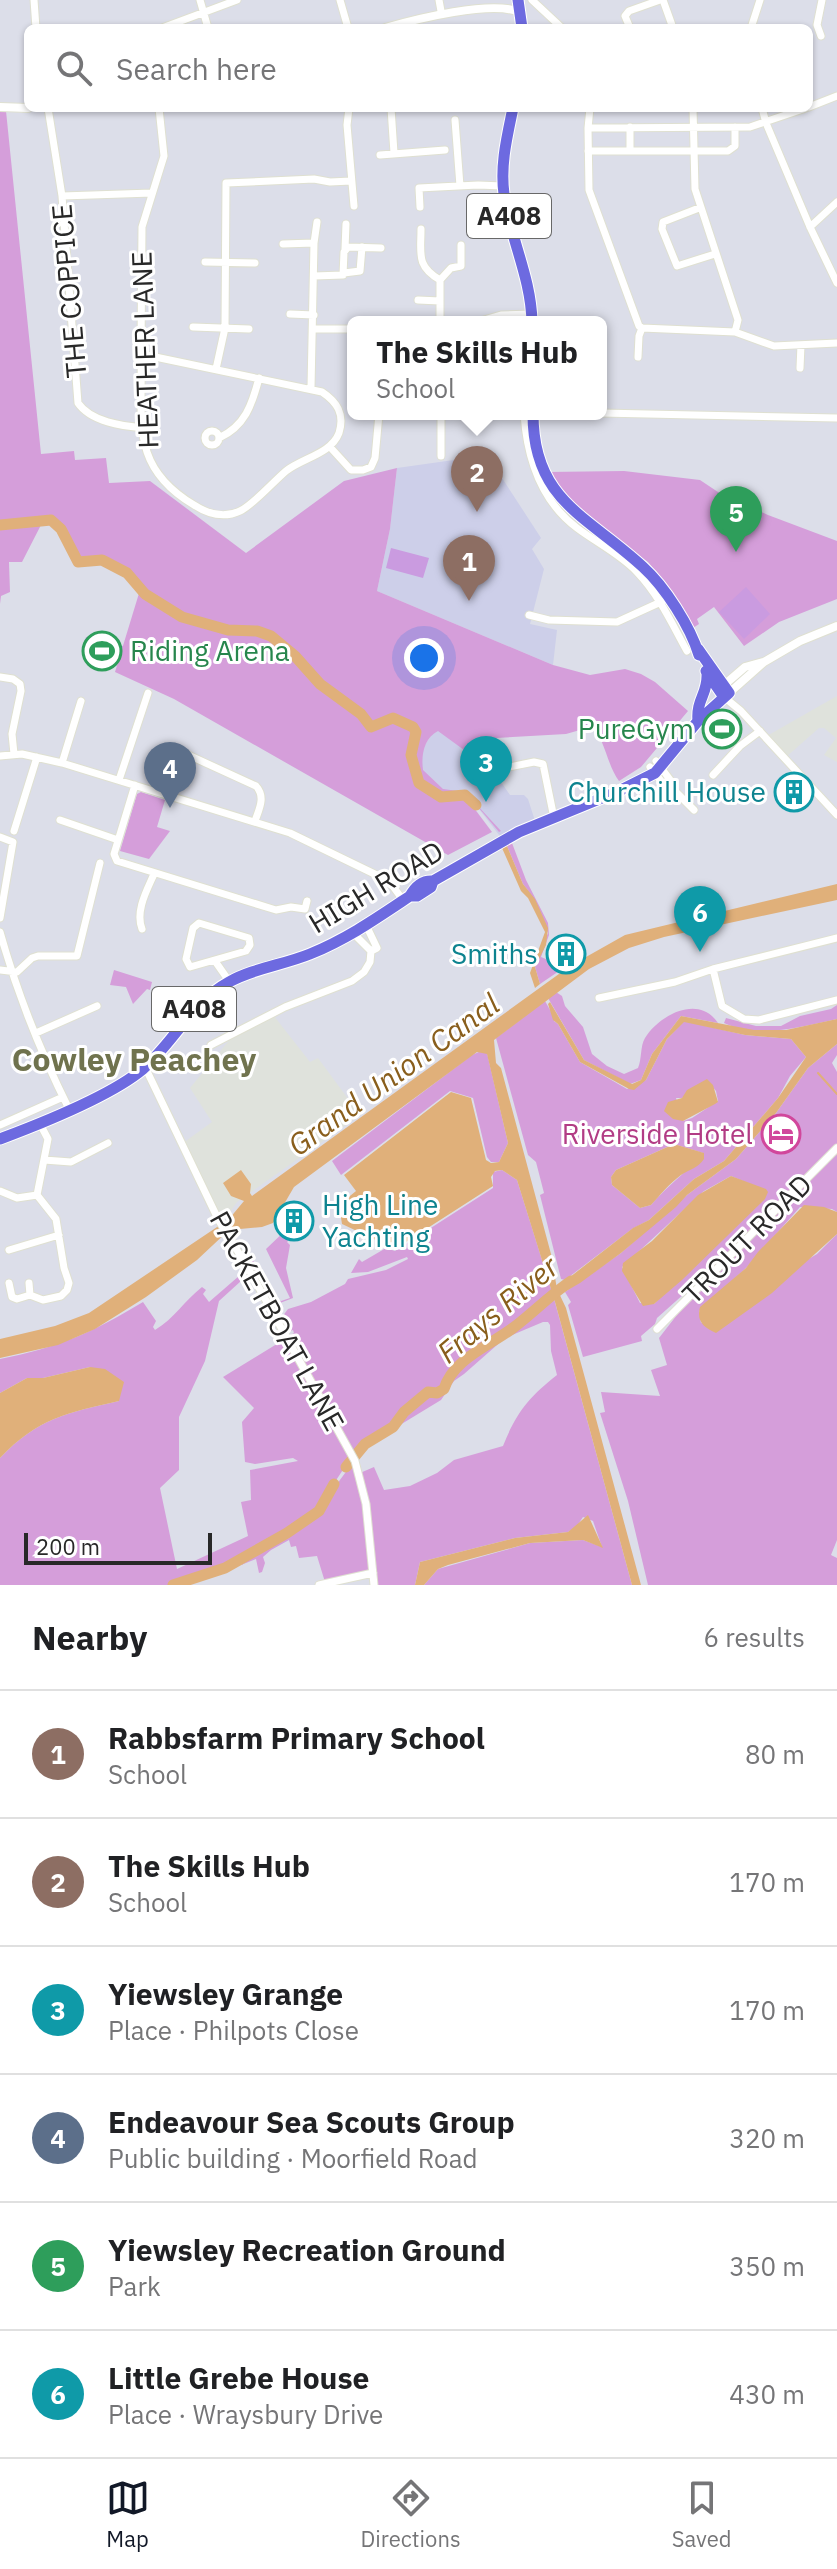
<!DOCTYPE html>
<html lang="en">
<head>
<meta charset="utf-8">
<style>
  :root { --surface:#fff; --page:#f6f6f6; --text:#202124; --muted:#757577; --line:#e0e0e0; --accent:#111827 }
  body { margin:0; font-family:"IBM Plex Sans",sans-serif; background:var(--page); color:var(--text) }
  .scale { position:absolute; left:24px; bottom:20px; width:188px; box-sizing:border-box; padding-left:8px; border:4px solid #282828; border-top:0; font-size:22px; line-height:28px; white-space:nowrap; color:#282828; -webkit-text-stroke:6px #fff; paint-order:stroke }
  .you { position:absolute; left:424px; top:658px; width:28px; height:28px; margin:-20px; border:6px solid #fff; border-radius:50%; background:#1a73e8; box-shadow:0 0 0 12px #1a73e833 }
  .badge { display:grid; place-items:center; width:52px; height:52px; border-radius:50%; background:var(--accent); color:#fff; font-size:26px; font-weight:700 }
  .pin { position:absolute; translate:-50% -66px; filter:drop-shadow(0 2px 4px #0008) }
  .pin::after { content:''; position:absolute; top:42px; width:28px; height:24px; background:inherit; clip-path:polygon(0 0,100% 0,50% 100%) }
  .popup { position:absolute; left:347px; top:316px; width:260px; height:104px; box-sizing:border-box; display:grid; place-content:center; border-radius:12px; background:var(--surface); filter:drop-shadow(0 2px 6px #0005); font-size:26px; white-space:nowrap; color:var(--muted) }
  .popup b { font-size:30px; color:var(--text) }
  .popup::after { content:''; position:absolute; left:50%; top:100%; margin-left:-16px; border:16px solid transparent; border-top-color:var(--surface) }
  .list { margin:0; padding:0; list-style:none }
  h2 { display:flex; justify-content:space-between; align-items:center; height:104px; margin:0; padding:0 32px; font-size:34px }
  h2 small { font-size:26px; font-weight:400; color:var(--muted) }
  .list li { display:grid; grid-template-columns:52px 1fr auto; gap:24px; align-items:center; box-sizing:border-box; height:128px; padding:0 32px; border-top:2px solid var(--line) }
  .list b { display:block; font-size:30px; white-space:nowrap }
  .list p { margin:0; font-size:26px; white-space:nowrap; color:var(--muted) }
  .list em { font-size:26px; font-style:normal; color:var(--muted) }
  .icon { flex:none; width:44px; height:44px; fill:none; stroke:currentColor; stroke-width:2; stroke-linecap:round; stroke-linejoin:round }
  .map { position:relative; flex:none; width:837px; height:1585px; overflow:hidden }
  .search { position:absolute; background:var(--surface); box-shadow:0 2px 6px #0004; left:24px; right:24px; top:24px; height:88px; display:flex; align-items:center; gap:20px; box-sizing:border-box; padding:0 28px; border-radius:12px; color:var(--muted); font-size:30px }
  .sheet { height:872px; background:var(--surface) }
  nav { display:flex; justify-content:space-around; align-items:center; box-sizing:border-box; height:112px; border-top:2px solid var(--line); background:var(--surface); font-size:22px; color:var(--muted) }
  nav a { display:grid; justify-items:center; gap:4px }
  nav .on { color:var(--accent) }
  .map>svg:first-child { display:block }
</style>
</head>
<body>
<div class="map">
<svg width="837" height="1585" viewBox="0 0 837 1585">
  <rect width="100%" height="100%" fill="#dcdee9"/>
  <path fill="#dfe2dc" d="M837,696V762L824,755L836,738L824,728H819L785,758L765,737Z
    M274,1016L310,1062L318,1058L360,1115L237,1202L223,1222L183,1143L212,1122L190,1088L231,1038Z"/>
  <path fill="#cdcfe9" d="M468,458L491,461L541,538L532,549L544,569L530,624L557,630L553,665L377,591L390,529L397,468Z
    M437,727L475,758L468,768L487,784L497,779L499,782H501L510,795H524L528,799L536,824L503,840L468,795L441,796L413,762Z"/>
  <path fill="#d59eda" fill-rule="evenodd" d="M0,111H6L41,454L74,451L75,460L106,458L109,483L150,481L246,553L344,481L397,468L390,529L377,591L553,665L590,675L625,669L641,674L655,682L688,711L641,767L619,781C607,765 605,739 591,724H587V728L566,734L496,738L487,742L475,758L438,731C424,738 421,755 423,770L443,789L465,792L501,831L499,832L468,795L459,794L468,800L492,832L448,855L174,699L115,672L140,590L125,574L102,562L84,566L77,563L56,525L42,523L22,562H9L10,592L1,596L0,604Z
    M624,471L700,480L718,492L768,515L837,541V599L779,622L744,646L714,607L697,619L699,624L693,628L665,582L648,562L579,512L547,472Z
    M141,792L165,800L157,827L170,831L149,859L120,851L137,794Z
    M512,843L526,880L548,923L549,935L541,957L565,967L540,984L535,967L548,933L529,892L523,884L507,846Z
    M114,970L152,982L150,990L147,989L133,1004L126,987L110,985Z
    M556,992L562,996L565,1006L583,1027L592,1054L607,1066L624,1074L638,1068C642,1059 640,1046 645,1038C659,1015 699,994 718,1023L681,1016L652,1054L641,1080L630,1084L584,1060L548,998Z
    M545,1001L554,1017V1021L558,1024L580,1062L627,1089L646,1080L667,1039L684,1021L745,1035L791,1039L806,1057L790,1076L778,1098L724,1161L694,1179L649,1220L632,1229L565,1280L561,1279L540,1195L544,1193L536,1162L528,1155L496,1038ZM707,1080L716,1091L718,1101L692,1118L683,1121L676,1098H682ZM674,1144L703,1153C686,1173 668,1185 651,1205L640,1208L612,1185L611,1177L616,1170Z
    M837,1005V1019C801,1027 759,1039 724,1023L726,1018L756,1026H781L800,1016L831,1009Z
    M837,1044V1055L832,1063L837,1072V1146L786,1199L782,1197L722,1260L657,1318L655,1324L641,1336L642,1341L583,1357L568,1305L571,1302L565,1292L621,1253L687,1195L736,1159L776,1113L808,1068ZM731,1176L767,1191L654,1304L640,1303L622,1267L704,1191Z
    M481,1051L487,1053L508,1143L499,1162H491L487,1157L473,1098L450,1091L341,1175L332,1161L472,1055Z
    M837,1153V1212L832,1209L800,1207L746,1268L699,1311L701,1323L817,1254L837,1234V1540L831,1555L837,1558V1585H648L628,1501L600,1413L605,1412L601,1392L660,1396L651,1370L667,1365L659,1338L687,1302Z
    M502,1170L517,1180L552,1292L509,1328L450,1371L443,1388L426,1391L412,1406L403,1410L392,1425L362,1444L354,1454L289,1336L294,1333L293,1330L288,1332L282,1317L288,1309L311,1302L345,1284L348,1279L386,1270L408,1259L407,1257L368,1272L351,1273L359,1259L362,1262L386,1248L395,1251L493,1188V1172Z
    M288,1228L293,1235L287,1242L290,1245L286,1268L293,1298L280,1303L270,1299L250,1261L252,1258L273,1298L281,1301L290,1298L266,1249Z
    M239,1276L241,1281L219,1301L205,1361L179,1417V1470L160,1488L177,1569L248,1536L241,1502L251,1500L250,1470L298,1461L293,1458L255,1464L245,1462L242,1422L254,1408L223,1377L285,1339L352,1456L327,1494L334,1488L351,1465H354L363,1504L371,1572L325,1582L317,1556L299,1558L296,1546L291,1547L289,1540L271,1550L263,1557L265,1563L262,1572L259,1573L256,1559L241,1565L320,1515L319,1508L225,1568L172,1585H0V1458C38,1418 67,1413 119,1401L90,1367L43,1378H27L0,1393V1359C59,1347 92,1333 143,1302L156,1321L153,1327L155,1330C175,1318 184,1301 202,1287L206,1290L203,1294L209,1302Z
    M553,1295L632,1585H424L438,1569L530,1543L583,1540L602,1547L593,1521L583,1517L577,1526L568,1532L515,1538L420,1562L415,1585H376L360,1473L374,1467L384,1490L410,1486L437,1473L454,1460L503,1446C516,1413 529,1397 557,1375L551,1351L550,1325L548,1322H543L505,1338L464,1374L454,1381L441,1400L367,1445L355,1457L366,1445L393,1428L405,1412L428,1393C445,1394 445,1385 453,1372Z"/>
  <path fill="#ca9be0" d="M391,548L429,558L423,578L386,568Z
    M746,587L770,614L744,639L719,612Z
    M86,637L123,646L118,664L82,655Z"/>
  <path fill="#e0b07a" d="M507,846L523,884L535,899L548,928L546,945L535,967L540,984L535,988L530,973L545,932L528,898L521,891L502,848Z
    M837,884V900L664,937L629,948L589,969L494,1040L496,1063L501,1068L551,1254L557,1289L566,1308L641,1585H632L555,1302L517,1180L502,1170L495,1171L491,1177L493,1186L395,1249L342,1224L339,1205L356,1191L344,1175L451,1092L471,1098L486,1160L491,1163L499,1162L508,1143L487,1054L477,1052L294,1187L273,1223L262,1227L229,1230L197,1260L146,1297L95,1329L58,1345L0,1358V1339L55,1326L89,1313L229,1219L244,1201L231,1196L223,1183L241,1170L251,1184L250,1193L252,1196L570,966L625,935Z
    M550,1002L584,1060L632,1084L641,1080L652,1054L681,1016L754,1030H786L837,1019V1044L808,1068L776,1113L736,1159L687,1195L676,1207L621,1253L580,1283L561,1294L559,1286L561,1284L633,1228L649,1220L694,1179L724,1161L778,1098L806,1057L791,1039L745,1035L684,1022L667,1039L646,1080L634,1090L629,1089L580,1062L558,1024L553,1020L548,1004Z
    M707,1079L713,1085L718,1102L715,1104L683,1121L673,1119L664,1111L668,1102L682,1098L687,1090Z
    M674,1144L704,1153V1159C698,1168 690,1169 681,1175C669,1184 661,1194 651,1205L640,1208L612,1185L611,1177L616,1170Z
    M731,1176L766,1189L768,1192L765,1199L682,1280L654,1304L643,1306L622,1271L623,1263L652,1241L698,1195Z
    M804,1205L824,1207L837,1212V1234L772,1293L716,1333C704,1328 696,1321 700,1307L746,1268L758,1252Z
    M90,1367L105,1369L124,1382L119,1401C67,1413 38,1418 0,1458V1393L27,1378H43Z
    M588,1515L603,1548L583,1540L530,1543L448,1565L438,1569L424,1585H415L420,1562L515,1538L568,1532Z"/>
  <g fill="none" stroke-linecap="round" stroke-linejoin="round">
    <path stroke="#e0b07a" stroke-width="2" d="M818,1073L837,1094"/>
    <path stroke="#e0b07a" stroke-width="11" d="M0,525L51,520L61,529L78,562L102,560L127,573L145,594L182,617L228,630L257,631L271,636L295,656L320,684L361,714L371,727L393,718L413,727L416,732L411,755L419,783L441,797L465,795L476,805
      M346,1467L365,1444L393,1427L404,1412L428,1392L437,1393L444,1389C453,1359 489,1346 513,1328C533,1313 550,1295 571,1281
      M173,1585L225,1568L287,1533L319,1511L334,1484"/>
    <defs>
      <path id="minor" d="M34,0L36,28
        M200,0L208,28
        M340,0L348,28
        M439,0L441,11
        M532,0L562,28
        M663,0L673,28
        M162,28L237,0
        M630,28L625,16L629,11L660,0
        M751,28L760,0
        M821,36L817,25L822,0
        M809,107L837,96
        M48,108L62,196L78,403C91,422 122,426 144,428
        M349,108L347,125L354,206
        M391,108L394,153
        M590,108L588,128L589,190L639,326L642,328L735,332L774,346L837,343
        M693,108L695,189L738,320L735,332
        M762,108L766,123L810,227L837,283
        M455,120L460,186
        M630,127V151
        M588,128L750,127L806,108
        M588,151H728L735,146V127
        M380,155L445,150
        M62,196L152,193
        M420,207L419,188L478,185L503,186
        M699,208L663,222L662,229L677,266L715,254
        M810,227L837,202
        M421,229C421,254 416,266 440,280V322
        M283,244L314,243
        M345,249L346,224
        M205,262L255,263
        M344,273L360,271L362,247
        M314,276L343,275L344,252L348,247L381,248
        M440,280L451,268L461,266V245
        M418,300L440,301
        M290,314L314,315
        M477,322L501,315L532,314
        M193,327L249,329
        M314,329H353
        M141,354L322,392C337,402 345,414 339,433C331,454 302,458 286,471C273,482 253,505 240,511C223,519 208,514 194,505C129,466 143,421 141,354V349L142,227L164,156L159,108
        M638,357L639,336L642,328
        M800,368L801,345
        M216,369L225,328L226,183L314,179L330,182L351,181
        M311,388L314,243L317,222
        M601,413L837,418
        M524,414C527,457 541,501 577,528C597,543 620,554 637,572C659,595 672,624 687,651
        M205 438a7 7 0 1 1 14 0a7 7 0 1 1-14 0Z
        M219,438C245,426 252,405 259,378
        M330,447L351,470H363L371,467L375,458L379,414
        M441,456V414
        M529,615L549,620L617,622L663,601
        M0,677L13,679L20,684L21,691L12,734L14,754
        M724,697L741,711L837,815
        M0,756L22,754L62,763L290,833L389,881L403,900
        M656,761L671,781V787
        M62,763L81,701
        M182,764L186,754L256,786C266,797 259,809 255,821
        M650,767L665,786L671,787
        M499,769L534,762L543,764L554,818
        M713,775L740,746L760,731
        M119,780L148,693
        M135,785L114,854L117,861L276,910L291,907L305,909L307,901
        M671,787L694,810
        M60,820L118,840
        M14,831L37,757
        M0,837L13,842L0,918
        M199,923L249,938L250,945L246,951L190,967L186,959L193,928Z
        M142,929C135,911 147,890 154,874
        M0,932C17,993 41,1053 69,1109
        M354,934L371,951
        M215,961L229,981
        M713,969L722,1006L744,1019L759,1020L837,1000
        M0,970L17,972L32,958L38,956H77L100,863
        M599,998L675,982L713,969L837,938
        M36,1033L97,1006
        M211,1045L285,1007L352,981L364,972L370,962L371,951L377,948L366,925
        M145,1067L219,1221L248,1268L355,1461L366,1504L374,1585
        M0,1125L63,1097
        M44,1160L71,1162L108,1143
        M0,1191L17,1198L37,1195
        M37,1195L48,1139L39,1122
        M9,1250L59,1235
        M9,1283L12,1297L17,1299L30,1295L29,1283
        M30,1295L43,1300L61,1296L67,1290L69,1283L64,1268L56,1219L37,1195
        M657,1329L837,1148
        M319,1585L373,1573"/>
      <path id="tertiary" d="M385,28C416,19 492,0 519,12
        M0,107L28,108
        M724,685L745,667L763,662
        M729,693L764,662L800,641L837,626"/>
      <path id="primary" d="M518,0L522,28
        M513,108C507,137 500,165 504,194C510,238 531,277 532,322
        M533,414C533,501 588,516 643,567C665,587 690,626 699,655
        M706,671L724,697
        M698,721C696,699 708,694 707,674
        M410,896C415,887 422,880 433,881
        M0,1139C40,1124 112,1095 143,1069C174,1042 192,1002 229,982C254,968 283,965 310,954C347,939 377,918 410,896H417L431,887L433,881L519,832L619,791L655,773L698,721L729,693L698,649"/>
    </defs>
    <use href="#minor" stroke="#dfe0d1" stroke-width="9"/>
    <use href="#tertiary" stroke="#dfe0d1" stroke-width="10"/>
    <use href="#primary" stroke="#fff" stroke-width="13"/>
    <use href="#minor" stroke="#fff" stroke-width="7"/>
    <use href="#tertiary" stroke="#fff" stroke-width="8"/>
    <use href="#primary" stroke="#6d6ae0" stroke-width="11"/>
  </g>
  <defs>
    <symbol id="stadium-ring" viewBox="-11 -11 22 22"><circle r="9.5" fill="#fff" stroke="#2e9e5b" stroke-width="1.5"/><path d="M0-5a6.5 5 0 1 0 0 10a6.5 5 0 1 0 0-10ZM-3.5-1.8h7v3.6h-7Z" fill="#2e9e5b"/></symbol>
    <symbol id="building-ring" viewBox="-11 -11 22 22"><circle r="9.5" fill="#fff" stroke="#0f9aa8" stroke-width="1.5"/><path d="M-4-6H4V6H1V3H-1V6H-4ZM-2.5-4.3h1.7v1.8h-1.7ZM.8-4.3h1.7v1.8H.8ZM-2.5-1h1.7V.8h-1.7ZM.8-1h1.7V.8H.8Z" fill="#0f9aa8"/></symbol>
    <symbol id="hotel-ring" viewBox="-11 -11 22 22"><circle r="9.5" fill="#fff" stroke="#d1479c" stroke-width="1.5"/><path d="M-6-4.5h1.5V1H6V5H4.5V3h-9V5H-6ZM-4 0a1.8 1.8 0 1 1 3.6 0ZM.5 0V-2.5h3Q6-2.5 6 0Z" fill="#d1479c"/></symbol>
  </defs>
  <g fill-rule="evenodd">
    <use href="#stadium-ring" x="80" y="629" width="44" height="44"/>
    <use href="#stadium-ring" x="700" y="707" width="44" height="44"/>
    <use href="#building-ring" x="772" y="770" width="44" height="44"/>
    <use href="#building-ring" x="544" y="932" width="44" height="44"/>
    <use href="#hotel-ring" x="759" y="1112" width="44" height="44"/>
    <use href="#building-ring" x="272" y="1199" width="44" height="44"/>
  </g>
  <g text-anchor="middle" stroke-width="6" stroke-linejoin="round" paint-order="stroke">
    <g fill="#fff" stroke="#686868" stroke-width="2">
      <rect x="467" y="194" width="84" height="44" rx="6"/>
      <rect x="152" y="987" width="84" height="44" rx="6"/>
    </g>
    <g font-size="26" font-weight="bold" fill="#282828">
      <text x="509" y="225">A408</text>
      <text x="194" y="1018">A408</text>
    </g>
    <g font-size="28" fill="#282828" stroke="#fff">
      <text transform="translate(69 291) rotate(-95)" y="10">THE COPPICE</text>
      <text transform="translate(145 350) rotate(-92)" y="10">HEATHER LANE</text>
      <text transform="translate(376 887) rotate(-31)" y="10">HIGH ROAD</text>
      <text transform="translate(747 1239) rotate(-45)" y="10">TROUT ROAD</text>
      <text transform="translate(277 1321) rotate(61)" y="10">PACKETBOAT LANE</text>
    </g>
    <g font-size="28" fill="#27864d" stroke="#fff" text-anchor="start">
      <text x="130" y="661">Riding Arena</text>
      <text x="694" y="739" text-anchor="end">PureGym</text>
    </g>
    <g font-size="28" fill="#0d838f" stroke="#fff" text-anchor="end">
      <text x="766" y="802">Churchill House</text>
      <text x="538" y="964">Smiths</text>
      <text x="322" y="1215" text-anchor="start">High Line<tspan x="322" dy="32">Yachting</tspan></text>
    </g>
    <g font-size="28" fill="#b23c85" stroke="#fff" text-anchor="end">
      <text x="753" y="1144">Riverside Hotel</text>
    </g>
    <g font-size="30" font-style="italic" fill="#895e1c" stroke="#fff">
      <text transform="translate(394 1075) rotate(-36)" y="10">Grand Union Canal</text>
      <text transform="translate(498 1310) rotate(-40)" y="10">Frays River</text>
    </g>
    <g font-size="32" font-weight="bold" fill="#70734e" stroke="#fff">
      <text x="134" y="1071">Cowley Peachey</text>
    </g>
  </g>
</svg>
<div class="scale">200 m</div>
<div class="you"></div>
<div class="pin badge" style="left:469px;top:601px;background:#8d6e63">1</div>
<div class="pin badge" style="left:477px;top:512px;background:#8d6e63">2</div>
<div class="popup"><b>The Skills Hub</b>School</div>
<div class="pin badge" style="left:486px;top:802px;background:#0f9aa8">3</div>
<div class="pin badge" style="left:170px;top:808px;background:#5c6f8a">4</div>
<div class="pin badge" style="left:736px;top:552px;background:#2e9e5b">5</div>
<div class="pin badge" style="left:700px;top:952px;background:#0f9aa8">6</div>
<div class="search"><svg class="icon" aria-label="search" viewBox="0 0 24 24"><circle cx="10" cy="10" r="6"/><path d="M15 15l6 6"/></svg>Search here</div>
</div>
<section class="sheet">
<h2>Nearby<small>6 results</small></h2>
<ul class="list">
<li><span class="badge" style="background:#8d6e63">1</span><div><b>Rabbsfarm Primary School</b><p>School</p></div><em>80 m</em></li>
<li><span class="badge" style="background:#8d6e63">2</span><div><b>The Skills Hub</b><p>School</p></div><em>170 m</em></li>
<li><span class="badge" style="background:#0f9aa8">3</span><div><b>Yiewsley Grange</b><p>Place · Philpots Close</p></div><em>170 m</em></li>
<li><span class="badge" style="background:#5c6f8a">4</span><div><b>Endeavour Sea Scouts Group</b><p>Public building · Moorfield Road</p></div><em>320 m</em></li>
<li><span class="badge" style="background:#2e9e5b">5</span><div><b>Yiewsley Recreation Ground</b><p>Park</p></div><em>350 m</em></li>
<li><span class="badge" style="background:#0f9aa8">6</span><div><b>Little Grebe House</b><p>Place · Wraysbury Drive</p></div><em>430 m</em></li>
</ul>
</section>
<nav>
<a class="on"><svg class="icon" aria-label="map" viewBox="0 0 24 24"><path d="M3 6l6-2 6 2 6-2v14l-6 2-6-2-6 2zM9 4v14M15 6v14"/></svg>Map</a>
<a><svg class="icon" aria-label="directions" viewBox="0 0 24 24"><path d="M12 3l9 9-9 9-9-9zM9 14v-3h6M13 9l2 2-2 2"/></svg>Directions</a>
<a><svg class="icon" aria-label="saved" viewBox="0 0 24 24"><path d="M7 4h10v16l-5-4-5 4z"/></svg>Saved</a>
</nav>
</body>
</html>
